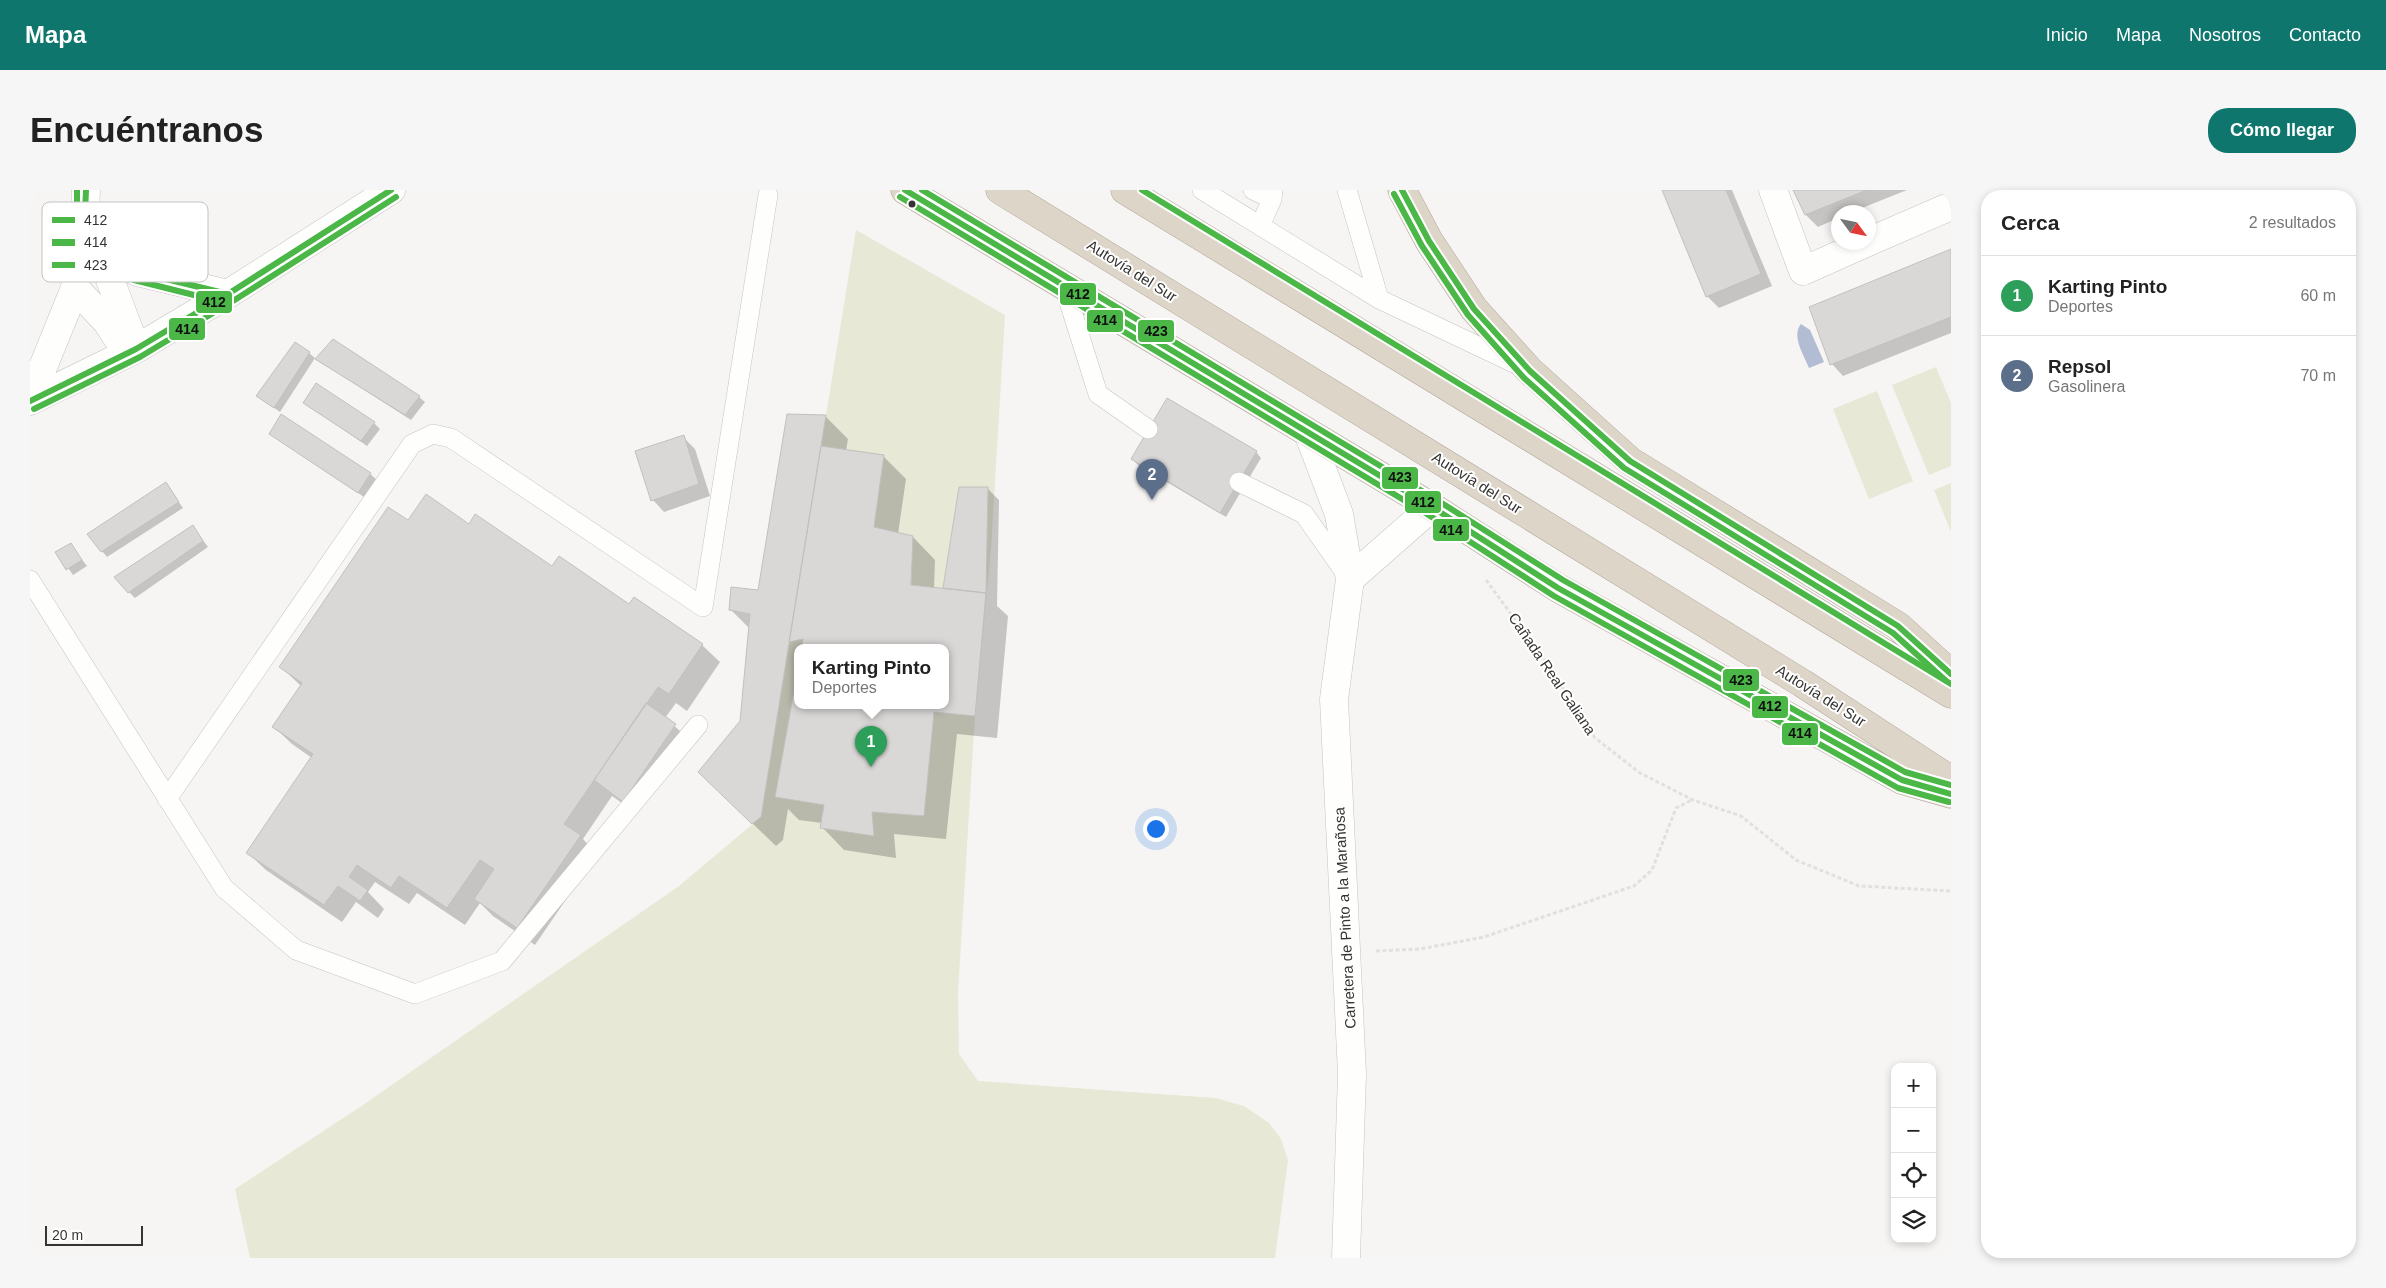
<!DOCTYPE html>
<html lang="es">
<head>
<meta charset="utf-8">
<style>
  :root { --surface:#fff; --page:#f6f6f6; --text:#222; --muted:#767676; --line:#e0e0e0; --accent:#0f766e }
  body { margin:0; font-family:Helvetica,sans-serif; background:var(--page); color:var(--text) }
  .controls { position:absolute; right:15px; bottom:15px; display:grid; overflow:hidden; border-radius:10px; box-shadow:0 2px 8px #0003 }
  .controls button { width:45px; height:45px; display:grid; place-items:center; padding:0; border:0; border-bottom:1px solid var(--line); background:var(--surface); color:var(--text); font:25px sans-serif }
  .compass { position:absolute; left:1801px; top:15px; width:45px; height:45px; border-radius:50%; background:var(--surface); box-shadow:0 2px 8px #0003; rotate:123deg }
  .scale { position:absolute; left:15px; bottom:12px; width:98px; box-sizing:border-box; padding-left:5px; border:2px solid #353432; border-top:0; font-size:14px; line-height:18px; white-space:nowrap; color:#353432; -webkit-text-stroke:4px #fff; paint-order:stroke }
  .you { position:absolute; left:1125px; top:638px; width:18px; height:18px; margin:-12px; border:4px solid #fff; border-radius:50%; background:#1a73e8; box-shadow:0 0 0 8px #1a73e833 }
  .badge { display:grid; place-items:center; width:32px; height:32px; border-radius:50%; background:var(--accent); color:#fff; font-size:16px; font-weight:700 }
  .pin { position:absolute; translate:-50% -41px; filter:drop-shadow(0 1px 2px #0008) }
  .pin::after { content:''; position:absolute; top:26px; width:18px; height:15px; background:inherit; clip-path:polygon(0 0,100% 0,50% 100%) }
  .popup { position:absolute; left:764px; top:454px; width:155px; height:65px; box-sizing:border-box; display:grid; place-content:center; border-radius:10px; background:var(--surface); filter:drop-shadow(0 1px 4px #0005); font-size:16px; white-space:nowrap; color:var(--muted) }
  .popup b { font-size:19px; color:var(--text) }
  .popup::after { content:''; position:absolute; left:50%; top:100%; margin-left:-10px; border:10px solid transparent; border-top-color:var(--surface) }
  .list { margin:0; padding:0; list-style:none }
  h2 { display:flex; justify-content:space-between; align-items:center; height:65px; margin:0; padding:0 20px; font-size:21px }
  h2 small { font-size:16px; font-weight:400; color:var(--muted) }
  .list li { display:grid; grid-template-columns:32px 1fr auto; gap:15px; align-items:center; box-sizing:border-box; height:80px; padding:0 20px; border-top:1px solid var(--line) }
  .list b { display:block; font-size:19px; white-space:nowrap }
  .list p { margin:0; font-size:16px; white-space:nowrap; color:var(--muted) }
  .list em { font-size:16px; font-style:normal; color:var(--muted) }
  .icon { flex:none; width:28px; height:28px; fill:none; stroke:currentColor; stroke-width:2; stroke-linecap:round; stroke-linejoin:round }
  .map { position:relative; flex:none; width:1921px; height:1068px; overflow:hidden; border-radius:20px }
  header { display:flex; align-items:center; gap:30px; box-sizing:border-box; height:70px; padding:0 25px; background:var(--accent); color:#fff }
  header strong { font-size:24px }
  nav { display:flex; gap:28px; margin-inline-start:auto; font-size:18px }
  .intro { display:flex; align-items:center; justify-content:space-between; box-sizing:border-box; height:120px; padding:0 30px }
  h1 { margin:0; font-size:35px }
  .button { padding:12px 22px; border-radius:20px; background:var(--accent); color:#fff; font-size:18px; font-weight:700 }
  main { display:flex; gap:30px; padding:0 30px }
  aside { flex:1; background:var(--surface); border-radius:20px; box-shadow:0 2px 8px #0003 }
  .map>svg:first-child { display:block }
</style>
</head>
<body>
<header>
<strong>Mapa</strong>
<nav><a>Inicio</a><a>Mapa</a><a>Nosotros</a><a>Contacto</a></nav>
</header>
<div class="intro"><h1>Encuéntranos</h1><a class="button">Cómo llegar</a></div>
<main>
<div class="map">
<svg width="1921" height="1068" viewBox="0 0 1921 1068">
  <rect width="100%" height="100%" fill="#f7f5f3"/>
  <path fill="#e7e8d5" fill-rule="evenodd" d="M826,40L975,125L961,359L945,526L928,803L929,864L948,891L1185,908L1214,916L1239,933L1251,949L1258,970L1245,1068H220L205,999L330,917L649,696L731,627ZM767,458H915V516H767Z
    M1906,177L1921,213V276L1899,285L1862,195Z
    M1847,201L1883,291L1839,309L1803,219Z
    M1921,293V342L1904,300Z"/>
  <path fill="#b2bdd4" d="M1771,134L1780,140L1794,172L1779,178C1774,165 1761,146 1771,134Z"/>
  <path fill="#0003" fill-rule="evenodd" d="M1633,0H1702L1742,96L1689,118L1677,106Z
    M1765,0H1877L1822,22H1808V28L1788,37L1776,25Z
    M1921,61V143L1813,186L1802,174Z
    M279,163L285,168L250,222L227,206Z
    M286,169L389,207L395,212L381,230Z
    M275,213L344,233L350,239L337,256Z
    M795,226L818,249L816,261L853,266L876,289L868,344L883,347L905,370L904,399L914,400L930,298H957L969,310L967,416L978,426L967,548L927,544L916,649L864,644L866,668L814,660L792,637V633L769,630L758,619L753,650L746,656L693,605L711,531L720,439L700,419L729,401ZM767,458H915V516H767Z
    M240,244L340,284L346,289L334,307Z
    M653,247L665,259L680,306L634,322L623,310Z
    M1226,262L1231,268L1196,327L1108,275L1102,269Z
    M136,294L153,318L77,367L72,361Z
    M379,332L439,335L672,455L690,472L657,521L646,513L635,528L657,547L606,623L582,606L553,649L567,664L505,755L463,726L450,713L435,735L387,703L379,714L345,692L338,702L354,719L348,728L326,712L312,732L236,680L218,663L282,568L262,554L244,537L271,496L251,477Z
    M163,337L178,357L105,408L99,402Z
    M40,354L57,376L43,385L27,362Z"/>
  <path fill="#dad8d7" stroke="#c2c0be" d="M1632,0H1696L1731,84L1676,107Z
    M1763,0H1837L1775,25Z
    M1921,59V127L1800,175L1779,117Z
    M303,149L390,206L375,225L285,169Z
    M265,152L280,162L244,218L226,206Z
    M286,193L345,232L331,251L273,213Z
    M1137,208L1227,261L1190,323L1101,269Z
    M251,224L341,283L328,303L239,244Z
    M757,224L796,225L731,627L722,634L668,582L710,531L720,424L699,420L701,397L728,400Z
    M654,245L669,294L621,311L605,261Z
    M791,256L854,265L844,337L883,346L881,395L956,403L945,526L904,522L894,626L842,622L844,646L790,638L794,615L745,607L767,484V516H915V458H772L773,449L759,452Z
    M136,292L149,312L71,362L57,344Z
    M929,297H958L956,403L913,398Z
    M396,304L439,334L445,324L522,376L529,366L599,414L604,407L673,454L639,504L628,497L534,634L551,645L487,738L444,709L464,679L450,670L417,718L369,686L361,698L327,675L319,687L338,700L330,711L308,696L294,715L216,663L283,564L242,537L272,493L249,477L358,317L378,330Z
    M163,335L173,351L98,403L84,387Z
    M41,353L52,370L36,380L25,362Z
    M616,513L646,534L593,612L564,590Z"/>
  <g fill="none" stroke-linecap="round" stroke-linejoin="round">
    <defs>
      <path id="service" d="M1172,0L1349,109L1490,176
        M1223,0L1242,9
        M1317,0L1349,109
        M1230,36L1242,9L1243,0
        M1034,96L1068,204L1118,239
        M1209,292L1274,324L1316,384
        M0,390L194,698L266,760L385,804L472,771L668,535
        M137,609L382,254L403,244L421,248L673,417L738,5"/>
      <path id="minor" d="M1743,0L1773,81L1838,52
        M1838,52L1921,16
        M1279,245L1309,324L1320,389L1304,509L1322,884L1316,1068
        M1320,389L1402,317"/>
      <path id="secondary" d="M57,28L106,159
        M70,64L107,82L198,104
        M45,98L77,132L97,163
        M0,209L45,98L55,22L56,0
        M0,211L106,159L198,104L361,0"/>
      <path id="motorway" d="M875,0L1402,317L1528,398L1872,590L1921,604
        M970,0L1772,493L1921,590
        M1095,0L1921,504
        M1372,0L1399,51L1444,119L1500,181L1600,271L1868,436L1921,484"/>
    </defs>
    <use href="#service" stroke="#c6c4c3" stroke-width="20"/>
    <use href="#minor" stroke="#c6c4c3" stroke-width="29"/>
    <use href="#secondary" stroke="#c6c4c3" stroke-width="29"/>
    <use href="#motorway" stroke="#b2a99b" stroke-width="29"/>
    <path stroke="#e0e0df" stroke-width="3" stroke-dasharray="4 2.5" stroke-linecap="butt" d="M1456,390L1514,469L1565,548L1610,583L1663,610L1711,626L1766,670L1829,696L1921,701
      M1346,761L1390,759L1454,747L1604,696L1622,680L1646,618L1662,610"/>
    <use href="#service" stroke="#fefefd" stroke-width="19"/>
    <use href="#minor" stroke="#fefefd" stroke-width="28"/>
    <use href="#secondary" stroke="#fefefd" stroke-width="28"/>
    <use href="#motorway" stroke="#ddd5c8" stroke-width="28"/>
    <defs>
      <path id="bus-1" d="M56,0L55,22L70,64L107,82L198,104
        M875,0L1402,317L1528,398L1872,590L1921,604
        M1372,0L1399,51L1444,119L1500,181L1600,271L1868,436L1921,484
        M0,211L106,159L198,104L361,0"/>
      <path id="bus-2" d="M47,0V24L65,71L104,90L196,113
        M1364,4L1392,56L1438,125L1494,188L1594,278L1863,443L1915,490
        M870,7L1397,324L1524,406L1868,598L1919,612
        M4,219L110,167L203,111L366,7"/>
      <path id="bus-3" d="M892,0L1407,310L1533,390L1875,582L1921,595
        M1112,0L1921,494"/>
    </defs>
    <use href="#bus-1" stroke="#fff" stroke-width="10"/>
    <use href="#bus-2" stroke="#fff" stroke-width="10"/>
    <use href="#bus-3" stroke="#fff" stroke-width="10"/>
    <use href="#bus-1" stroke="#4ab747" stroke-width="6"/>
    <use href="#bus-2" stroke="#4ab747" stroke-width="6"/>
    <use href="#bus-3" stroke="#4ab747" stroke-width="6"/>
  </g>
  <circle fill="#353432" stroke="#fff" stroke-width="2" cx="882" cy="14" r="4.5"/>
  <g text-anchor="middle" stroke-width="4" stroke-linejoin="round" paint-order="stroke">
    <g font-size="15" fill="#353432" stroke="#fff">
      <text transform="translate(1102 81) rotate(32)" y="5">Autovía del Sur</text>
      <text transform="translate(1447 293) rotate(32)" y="5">Autovía del Sur</text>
      <text transform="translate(1522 484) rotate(56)" y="5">Cañada Real Galiana</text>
      <text transform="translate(1791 506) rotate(32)" y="5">Autovía del Sur</text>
      <text transform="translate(1315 728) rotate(-93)" y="5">Carretera de Pinto a la Marañosa</text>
    </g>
  </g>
  <rect x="12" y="12" width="166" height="80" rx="8" fill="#fff" stroke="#c2c2c2" stroke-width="1"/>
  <rect x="22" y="27" width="23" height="6" fill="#4ab747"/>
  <rect x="22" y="49" width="23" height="7" fill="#4ab747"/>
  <rect x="22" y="72" width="23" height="6" fill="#4ab747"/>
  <g font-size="14" fill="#353432">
    <text x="54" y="35">412</text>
    <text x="54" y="57">414</text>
    <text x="54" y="80">423</text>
  </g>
  <g stroke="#fff" stroke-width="2">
    <rect x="1029" y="92" width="38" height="24" rx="5" fill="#4ab747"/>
    <rect x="165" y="100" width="38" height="24" rx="5" fill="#4ab747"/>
    <rect x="1056" y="119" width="38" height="24" rx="5" fill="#4ab747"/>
    <rect x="138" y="127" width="38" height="24" rx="5" fill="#4ab747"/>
    <rect x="1107" y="129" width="38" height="24" rx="5" fill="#4ab747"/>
    <rect x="1351" y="276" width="38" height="24" rx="5" fill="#4ab747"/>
    <rect x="1374" y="300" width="38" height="24" rx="5" fill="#4ab747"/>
    <rect x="1402" y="328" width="38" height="24" rx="5" fill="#4ab747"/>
    <rect x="1692" y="478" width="38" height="24" rx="5" fill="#4ab747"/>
    <rect x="1721" y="505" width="38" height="24" rx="5" fill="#4ab747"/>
    <rect x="1751" y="532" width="38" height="24" rx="5" fill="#4ab747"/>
  </g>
  <g font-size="14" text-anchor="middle" font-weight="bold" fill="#111">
    <text x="1048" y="109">412</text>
    <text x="184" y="117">412</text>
    <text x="1075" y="135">414</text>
    <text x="157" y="144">414</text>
    <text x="1126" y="146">423</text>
    <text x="1370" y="292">423</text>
    <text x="1393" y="317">412</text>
    <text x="1421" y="345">414</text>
    <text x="1711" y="495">423</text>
    <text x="1740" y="521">412</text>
    <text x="1770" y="548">414</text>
  </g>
</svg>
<div class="controls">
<button>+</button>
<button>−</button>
<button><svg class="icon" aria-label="locate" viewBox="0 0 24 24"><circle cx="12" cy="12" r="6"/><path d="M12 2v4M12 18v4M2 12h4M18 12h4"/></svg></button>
<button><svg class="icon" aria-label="layers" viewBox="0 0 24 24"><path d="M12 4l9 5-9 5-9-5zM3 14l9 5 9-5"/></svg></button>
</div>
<svg class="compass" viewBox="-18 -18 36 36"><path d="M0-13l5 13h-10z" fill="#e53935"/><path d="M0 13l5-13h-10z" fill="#767676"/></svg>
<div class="scale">20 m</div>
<div class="you"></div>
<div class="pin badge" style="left:841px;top:577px;background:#2e9e5b">1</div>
<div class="popup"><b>Karting Pinto</b>Deportes</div>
<div class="pin badge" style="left:1122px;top:310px;background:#5c6f8a">2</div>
</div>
<aside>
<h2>Cerca<small>2 resultados</small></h2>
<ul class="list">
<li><span class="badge" style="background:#2e9e5b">1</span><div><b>Karting Pinto</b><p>Deportes</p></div><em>60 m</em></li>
<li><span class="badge" style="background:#5c6f8a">2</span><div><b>Repsol</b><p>Gasolinera</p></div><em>70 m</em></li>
</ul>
</aside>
</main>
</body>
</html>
